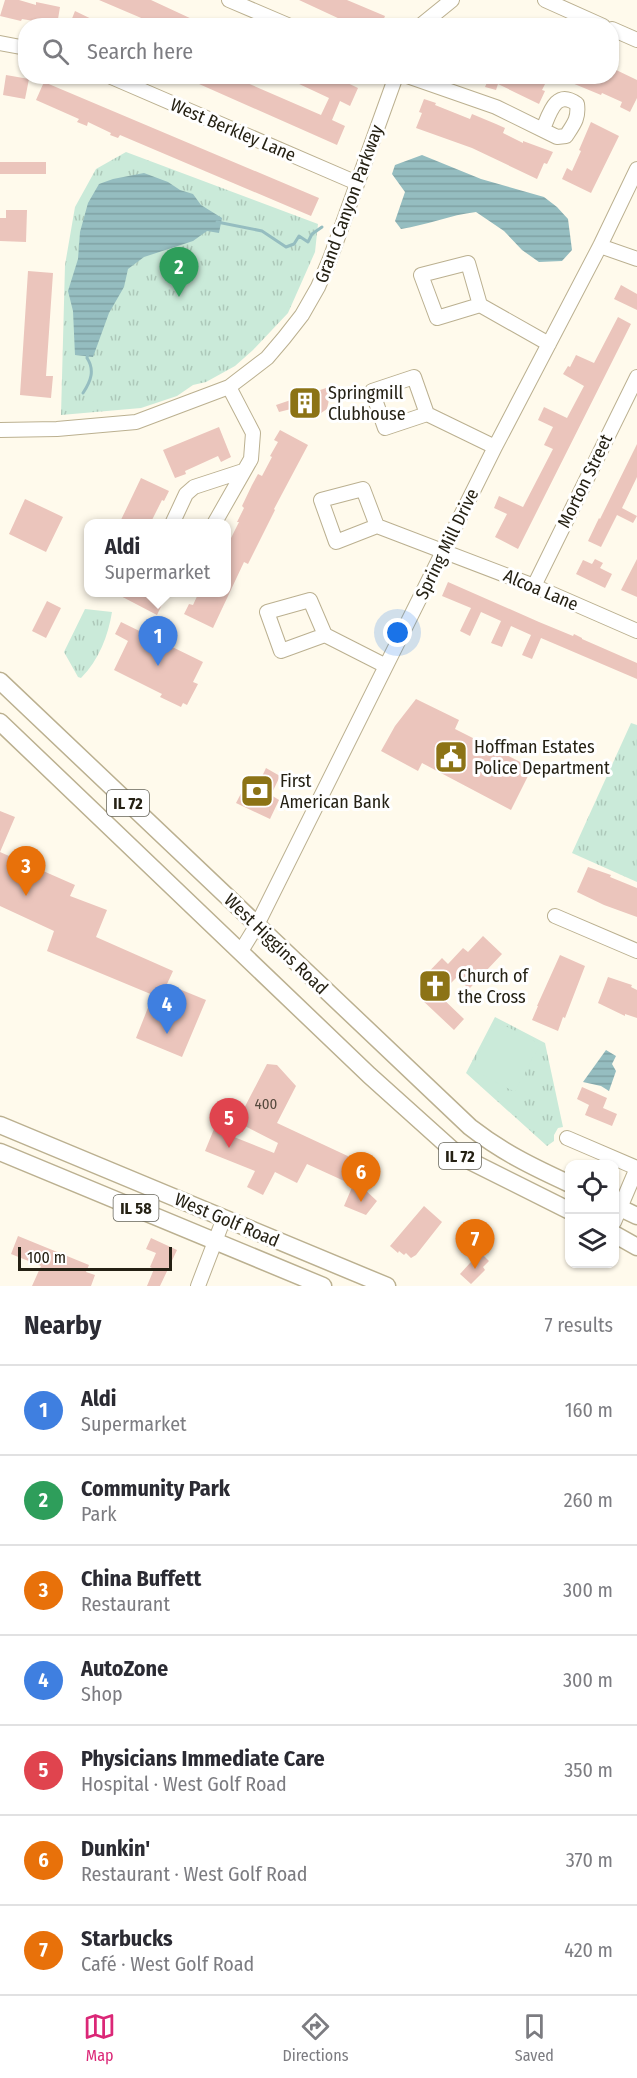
<!DOCTYPE html>
<html lang="en">
<head>
<meta charset="utf-8">
<style>
  :root { --surface:#fff; --page:#f2f2f3; --text:#2b2b33; --muted:#7c7c81; --line:#e1e1e2; --accent:#db2777 }
  body { margin:0; font-family:"Fira Sans Condensed",sans-serif; background:var(--page); color:var(--text) }
  .controls { position:absolute; right:18px; bottom:18px; display:grid; overflow:hidden; border-radius:12px; box-shadow:0 2px 4px #0004 }
  .controls button { width:54px; height:54px; display:grid; place-items:center; padding:0; border:0; border-bottom:2px solid var(--line); background:var(--surface); color:var(--text); font:30px sans-serif }
  .scale { position:absolute; left:18px; bottom:15px; width:154px; box-sizing:border-box; padding-left:6px; border:3px solid #252114; border-top:0; font-size:16px; line-height:21px; white-space:nowrap; color:#252114; -webkit-text-stroke:4px #fff; paint-order:stroke }
  .you { position:absolute; left:398px; top:633px; width:21px; height:21px; margin:-15px; border:4px solid #fff; border-radius:50%; background:#1a73e8; box-shadow:0 0 0 9px #1a73e833 }
  .badge { display:grid; place-items:center; width:39px; height:39px; border-radius:50%; background:var(--accent); color:#fff; font-size:20px; font-weight:700 }
  .pin { position:absolute; translate:-50% -50px; filter:drop-shadow(0 2px 3px #0008) }
  .pin::after { content:''; position:absolute; top:32px; width:21px; height:18px; background:inherit; clip-path:polygon(0 0,100% 0,50% 100%) }
  .popup { position:absolute; left:84px; top:519px; width:147px; height:78px; box-sizing:border-box; display:grid; place-content:center; border-radius:12px; background:var(--surface); filter:drop-shadow(0 2px 4px #0005); font-size:20px; white-space:nowrap; color:var(--muted) }
  .popup b { font-size:22px; color:var(--text) }
  .popup::after { content:''; position:absolute; left:50%; top:100%; margin-left:-12px; border:12px solid transparent; border-top-color:var(--surface) }
  .list { margin:0; padding:0; list-style:none }
  h2 { display:flex; justify-content:space-between; align-items:center; height:78px; margin:0; padding:0 24px; font-size:26px }
  h2 small { font-size:20px; font-weight:400; color:var(--muted) }
  .list li { display:grid; grid-template-columns:39px 1fr auto; gap:18px; align-items:center; box-sizing:border-box; height:90px; padding:0 24px; border-top:2px solid var(--line) }
  .list b { display:block; font-size:22px; white-space:nowrap }
  .list p { margin:0; font-size:20px; white-space:nowrap; color:var(--muted) }
  .list em { font-size:20px; font-style:normal; color:var(--muted) }
  .icon { flex:none; width:33px; height:33px; fill:none; stroke:currentColor; stroke-width:2; stroke-linecap:round; stroke-linejoin:round }
  .map { position:relative; flex:none; width:637px; height:1286px; overflow:hidden }
  .search { position:absolute; background:var(--surface); box-shadow:0 2px 4px #0004; left:18px; right:18px; top:18px; height:66px; display:flex; align-items:center; gap:15px; box-sizing:border-box; padding:0 21px; border-radius:24px; color:var(--muted); font-size:22px }
  .sheet { height:708px; background:var(--surface) }
  nav { display:flex; justify-content:space-around; align-items:center; box-sizing:border-box; height:84px; border-top:2px solid var(--line); background:var(--surface); font-size:16px; color:var(--muted) }
  nav a { display:grid; justify-items:center; gap:3px }
  nav .on { color:var(--accent) }
  .map>svg:first-child { display:block }
</style>
</head>
<body>
<div class="map">
<svg width="637" height="1286" viewBox="0 0 637 1286">
  <defs>
    <pattern id="grass-tufts" width="24" height="20" patternUnits="userSpaceOnUse" patternTransform="scale(1.5)"><rect width="24" height="20" fill="#caead9"/><path d="M3 7l-1-3M5 7V3M7 7l1-3M15 17l-1-3M17 17v-4M19 17l1-3" fill="none" stroke="#adc8b9"/></pattern>
    <pattern id="water-rules" width="6" height="5" patternUnits="userSpaceOnUse" patternTransform="scale(1.5)"><rect width="6" height="5" fill="#95bdc0"/><path d="M0 2.5h6" fill="none" stroke="#80a2a4"/></pattern>
  </defs>
  <rect width="100%" height="100%" fill="#fffaec"/>
  <path fill="url(#grass-tufts)" d="M126,152L318,224L315,252L288,313L253,350L235,366L206,382L193,385L177,396L141,408L61,415L65,265L75,207L96,169Z
    M85,609L112,612C108,636 99,660 81,678L78,677L64,652Z
    M631,723L637,725V882L572,853Z
    M495,1017L545,1043L563,1127L558,1128L554,1135V1141L547,1146L466,1073Z"/>
  <path fill="#caead9" d="M496,1021L540,1044L515,1092L471,1069Z"/>
  <path fill="url(#water-rules)" d="M422,155L481,179L544,197L557,207L568,219L572,250L562,261L539,262L522,250L504,231L476,212C450,215 427,225 401,229L395,221L405,192L392,174L395,165Z
    M144,173L168,182L180,190L193,194L201,205L222,218L219,233L207,231L193,241L144,257L128,269L124,287L109,313L93,357L75,355L73,311L68,291L78,259L80,232L88,203L99,184L113,179Z
    M606,1050L616,1056L612,1064L616,1071L609,1091L601,1086L583,1082Z"/>
  <g fill="none" stroke-linecap="round" stroke-linejoin="round">
    <path stroke="#95bdc0" stroke-width="3" d="M217,222L262,231L286,247L294,244L299,236L308,242L312,234L322,227
      M83,393C91,381 95,370 87,358L88,353"/>
  </g>
  <path fill="#ebc5bc" d="M5,0H19L36,5V2L60,7L57,25L22,19L21,21L0,16Z
    M99,0H151L207,26H160Z
    M299,0H347L385,16L381,26H355Z
    M75,11L106,26H69Z
    M612,68L637,80V98L630,112L620,107L622,102L602,93L601,95L572,83L575,76H612Z
    M6,75L29,79L25,99L3,95Z
    M181,76H231L321,115L329,98L282,76H333L358,88L350,106L340,101L332,120L345,126L337,145Z
    M481,76H549L542,90L545,91L539,104L498,84L496,90L485,87L488,80Z
    M44,82L319,198L311,216L120,135L118,138L110,135L111,133L88,122L87,126L77,122L79,119L36,100Z
    M424,99L436,103L435,105L470,119L472,114L496,124L505,128L503,133L523,143V141L553,152L547,164L544,163L537,179L472,148L416,128L422,113L419,112Z
    M591,122L619,136L591,193L562,179L567,168L572,171L581,151L579,150Z
    M0,162H46V174H0Z
    M6,210H27L26,242L0,241V218H6Z
    M28,271L53,273L46,376H53L51,398L20,395Z
    M621,285L637,294V310L614,299Z
    M618,317L631,324L518,549L495,537L507,514L494,508L499,496L523,507L553,449L544,445L553,427L538,420L544,407L567,418L584,386L563,374L568,366L570,367L576,355L594,363Z
    M332,386L327,409L315,417L309,419L296,417L289,413L291,409L279,412L276,405Z
    M219,427L231,457L221,462L218,456L185,471L186,474L175,478L163,450Z
    M280,430L308,445L274,509L275,510L248,564L244,562L213,628L184,614L189,604L193,605L199,592H227V546L239,522H237L244,508L242,506L252,485L258,474L262,476L272,457L270,456L278,442L274,440Z
    M637,444V477L622,508L637,516L633,523L617,515L601,547L588,541L599,518L600,519Z
    M141,478L169,491L164,501L162,500L150,524H119Z
    M25,499L63,517L46,552L9,534Z
    M595,559L603,563L600,568L612,574L605,588L576,574L583,560L592,564Z
    M637,559V597L621,590Z
    M448,582L539,622L573,636L574,634L582,638V639L637,663V679L541,638L532,659L522,655L531,635L511,626L502,647L491,643L501,621L481,612L470,636L460,631L471,608L442,596Z
    M113,592H168L157,615Z
    M47,601L61,608L46,638L32,631Z
    M121,622L203,662L193,682L198,684L187,705L183,703L181,707L160,697L162,694L114,670L128,641L115,634Z
    M416,699L459,720L455,729L532,768L511,810L422,763L418,771L381,751L395,726Z
    M266,768L280,776L271,795L279,800L270,819L236,803L247,782L257,787Z
    M0,811L15,817L0,852L75,885L70,896L107,910L96,937L173,971L167,984L206,1000L182,1057L136,1038L153,995L47,951L54,931L0,906Z
    M588,867L611,875L610,877L637,888V917L604,905L577,892Z
    M483,936L502,954L469,989L457,977L439,995L464,1019L454,1030L420,998L427,990L419,982L442,958L448,964L463,948L468,952Z
    M560,955L585,966L565,1018L563,1017L558,1031L532,1020L538,1006H537Z
    M608,977L632,985L631,987L637,990V1018L625,1014V1016L598,1003Z
    M267,1064L277,1065L296,1086L277,1123L352,1158L346,1172L377,1201L366,1215L344,1206L353,1185L307,1164L297,1183L275,1172L263,1195L247,1187L255,1171L205,1151L214,1129L274,1153L278,1143L237,1122Z
    M582,1087L607,1098L603,1108L617,1114L612,1126L585,1115L589,1105L577,1099Z
    M424,1206L442,1222L416,1255L411,1258L406,1253L404,1255L399,1251L398,1253L390,1246Z
    M18,1236L89,1265L86,1272L95,1275L91,1286H32L41,1266L11,1254Z
    M151,1238L177,1250L160,1286H147L154,1269L150,1267L156,1253L146,1249Z
    M480,1252L489,1261L483,1267L485,1270L471,1284L460,1274Z"/>
  <g fill="none" stroke-linecap="round" stroke-linejoin="round">
    <defs>
      <path id="minor" d="M229,0L290,26
        M545,0L603,26
        M420,26L452,0
        M612,29L637,40
        M0,43L26,48
        M109,76L357,183
        M407,76L496,107L557,137L566,136C574,124 579,118 577,104C556,89 550,112 543,129
        M600,246L637,259
        M480,305L437,318L421,275L468,263L480,305L549,344
        M427,414L414,377L372,391L385,428L427,414L495,447
        M0,430L57,429L136,422L229,387L267,358L284,338L302,315L318,287L330,259L396,76
        M172,524L186,494L194,487L243,471
        M214,524L251,459L253,433L229,387
        M377,526L363,489L321,500L336,542L377,526L534,586L637,631
        M534,586L637,377
        M325,635L281,651L267,612L310,600L325,635L386,666
        M555,916L637,951
        M241,951L257,925L495,447L600,246L637,169
        M567,1138L637,1168
        M614,1222L637,1168
        M198,1286L224,1218"/>
      <path id="major" d="M0,681L470,1127C502,1152 533,1167 570,1184
        M0,722L369,1075L458,1155L570,1211
        M0,1125L387,1286
        M0,1152L323,1286
        M614,1205L637,1216
        M614,1234L637,1247"/>
    </defs>
    <use href="#minor" stroke="#bbb090" stroke-width="16"/>
    <use href="#major" stroke="#bbb090" stroke-width="19"/>
    <use href="#minor" stroke="#fff" stroke-width="14"/>
    <use href="#major" stroke="#fff" stroke-width="16"/>
  </g>
  <defs>
    <symbol id="building-square" viewBox="-11 -11 22 22"><rect x="-9" y="-9" width="18" height="18" rx="4" fill="#8c7316" stroke="#fff"/><path d="M-4-6H4V6H1V3H-1V6H-4ZM-2.5-4.3h1.7v1.8h-1.7ZM.8-4.3h1.7v1.8H.8ZM-2.5-1h1.7V.8h-1.7ZM.8-1h1.7V.8H.8Z" fill="#fff"/></symbol>
    <symbol id="civic-square" viewBox="-11 -11 22 22"><rect x="-9" y="-9" width="18" height="18" rx="4" fill="#8c7316" stroke="#fff"/><path d="M-.6-6.5H3V-4.5H.6V-3L4-1V1h2V6H-6V1h2V-1L-.6-3ZM-1.2 2.5V6h2.4V2.5Z" fill="#fff"/></symbol>
    <symbol id="bank-square" viewBox="-11 -11 22 22"><rect x="-9" y="-9" width="18" height="18" rx="4" fill="#8c7316" stroke="#fff"/><path d="M-6-4H6V4H-6ZM0-2.3a2.3 2.3 0 1 0 0 4.6a2.3 2.3 0 1 0 0-4.6Z" fill="#fff"/></symbol>
    <symbol id="church-square" viewBox="-11 -11 22 22"><rect x="-9" y="-9" width="18" height="18" rx="4" fill="#8c7316" stroke="#fff"/><path d="M-1.2-6h2.4v3.5h3.3v2.4h-3.3V6h-2.4V-.1h-3.3v-2.4h3.3Z" fill="#fff"/></symbol>
  </defs>
  <g fill-rule="evenodd">
    <use href="#building-square" x="286" y="384" width="38" height="38"/>
    <use href="#civic-square" x="432" y="738" width="38" height="38"/>
    <use href="#bank-square" x="238" y="772" width="38" height="38"/>
    <use href="#church-square" x="416" y="967" width="38" height="38"/>
  </g>
  <g text-anchor="middle" stroke-width="6" stroke-linejoin="round" paint-order="stroke">
    <g font-size="15" fill="#564a3e">
      <text x="266" y="1109">400</text>
    </g>
    <g fill="#fff" stroke="#66645a" stroke-width="1.5">
      <rect x="107" y="790" width="42" height="26" rx="4.5"/>
      <rect x="439" y="1143" width="42" height="26" rx="4.5"/>
      <rect x="113.5" y="1195" width="45" height="26" rx="4.5"/>
    </g>
    <g font-size="16" font-weight="bold" fill="#252114">
      <text x="128" y="809">IL 72</text>
      <text x="460" y="1162">IL 72</text>
      <text x="136" y="1214">IL 58</text>
    </g>
    <g font-size="18" fill="#252114" stroke="#fff">
      <text transform="translate(233 130) rotate(23)" y="6">West Berkley Lane</text>
      <text transform="translate(349 204) rotate(-70)" y="6">Grand Canyon Parkway</text>
      <text transform="translate(585 481) rotate(-64)" y="6">Morton Street</text>
      <text transform="translate(447 544) rotate(-64)" y="6">Spring Mill Drive</text>
      <text transform="translate(541 590) rotate(23)" y="6">Alcoa Lane</text>
      <text transform="translate(276 944) rotate(44)" y="6">West Higgins Road</text>
      <text transform="translate(227 1220) rotate(23)" y="6">West Golf Road</text>
    </g>
    <g font-size="18" fill="#252114" stroke="#fff" text-anchor="start">
      <text x="328" y="399">Springmill<tspan x="328" dy="21">Clubhouse</tspan></text>
      <text x="474" y="753">Hoffman Estates<tspan x="474" dy="21">Police Department</tspan></text>
      <text x="280" y="787">First<tspan x="280" dy="21">American Bank</tspan></text>
      <text x="458" y="982">Church of<tspan x="458" dy="21">the Cross</tspan></text>
    </g>
  </g>
</svg>
<div class="controls">
<button><svg class="icon" aria-label="locate" viewBox="0 0 24 24"><circle cx="12" cy="12" r="6"/><path d="M12 2v4M12 18v4M2 12h4M18 12h4"/></svg></button>
<button><svg class="icon" aria-label="layers" viewBox="0 0 24 24"><path d="M12 4l9 5-9 5-9-5zM3 14l9 5 9-5"/></svg></button>
</div>
<div class="scale">100 m</div>
<div class="you"></div>
<div class="pin badge" style="left:158px;top:666px;background:#3f7fe0">1</div>
<div class="popup"><b>Aldi</b>Supermarket</div>
<div class="pin badge" style="left:179px;top:297px;background:#2e9e5b">2</div>
<div class="pin badge" style="left:26px;top:896px;background:#e8710a">3</div>
<div class="pin badge" style="left:167px;top:1034px;background:#3f7fe0">4</div>
<div class="pin badge" style="left:229px;top:1148px;background:#e0444e">5</div>
<div class="pin badge" style="left:361px;top:1202px;background:#e8710a">6</div>
<div class="pin badge" style="left:475px;top:1269px;background:#e8710a">7</div>
<div class="search"><svg class="icon" aria-label="search" viewBox="0 0 24 24"><circle cx="10" cy="10" r="6"/><path d="M15 15l6 6"/></svg>Search here</div>
</div>
<section class="sheet">
<h2>Nearby<small>7 results</small></h2>
<ul class="list">
<li><span class="badge" style="background:#3f7fe0">1</span><div><b>Aldi</b><p>Supermarket</p></div><em>160 m</em></li>
<li><span class="badge" style="background:#2e9e5b">2</span><div><b>Community Park</b><p>Park</p></div><em>260 m</em></li>
<li><span class="badge" style="background:#e8710a">3</span><div><b>China Buffett</b><p>Restaurant</p></div><em>300 m</em></li>
<li><span class="badge" style="background:#3f7fe0">4</span><div><b>AutoZone</b><p>Shop</p></div><em>300 m</em></li>
<li><span class="badge" style="background:#e0444e">5</span><div><b>Physicians Immediate Care</b><p>Hospital · West Golf Road</p></div><em>350 m</em></li>
<li><span class="badge" style="background:#e8710a">6</span><div><b>Dunkin'</b><p>Restaurant · West Golf Road</p></div><em>370 m</em></li>
<li><span class="badge" style="background:#e8710a">7</span><div><b>Starbucks</b><p>Café · West Golf Road</p></div><em>420 m</em></li>
</ul>
</section>
<nav>
<a class="on"><svg class="icon" aria-label="map" viewBox="0 0 24 24"><path d="M3 6l6-2 6 2 6-2v14l-6 2-6-2-6 2zM9 4v14M15 6v14"/></svg>Map</a>
<a><svg class="icon" aria-label="directions" viewBox="0 0 24 24"><path d="M12 3l9 9-9 9-9-9zM9 14v-3h6M13 9l2 2-2 2"/></svg>Directions</a>
<a><svg class="icon" aria-label="saved" viewBox="0 0 24 24"><path d="M7 4h10v16l-5-4-5 4z"/></svg>Saved</a>
</nav>
</body>
</html>
